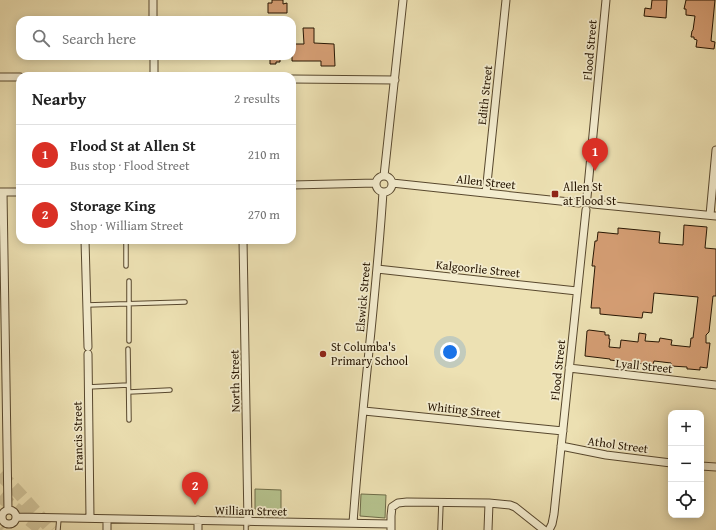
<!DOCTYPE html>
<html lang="en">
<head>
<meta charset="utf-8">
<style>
  :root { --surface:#fff; --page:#f2f2f2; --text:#222; --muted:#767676; --line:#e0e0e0; --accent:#d93025 }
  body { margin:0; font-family:"Gentium Book Plus",serif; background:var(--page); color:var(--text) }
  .controls { position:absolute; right:12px; bottom:12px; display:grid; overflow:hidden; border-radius:8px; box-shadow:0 2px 10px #0003 }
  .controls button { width:36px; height:36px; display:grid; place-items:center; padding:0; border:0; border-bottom:1px solid var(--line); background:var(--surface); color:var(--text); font:20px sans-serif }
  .you { position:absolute; left:450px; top:352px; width:14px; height:14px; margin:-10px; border:3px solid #fff; border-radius:50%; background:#1a73e8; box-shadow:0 0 0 6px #1a73e833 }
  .badge { display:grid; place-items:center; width:26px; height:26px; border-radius:50%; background:var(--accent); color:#fff; font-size:13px; font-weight:700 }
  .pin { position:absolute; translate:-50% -33px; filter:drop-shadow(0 1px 2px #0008) }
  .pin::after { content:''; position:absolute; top:21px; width:14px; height:12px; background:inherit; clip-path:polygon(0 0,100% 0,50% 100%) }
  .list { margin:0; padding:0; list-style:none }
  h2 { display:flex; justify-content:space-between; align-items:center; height:52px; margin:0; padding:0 16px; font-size:17px }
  h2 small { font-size:13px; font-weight:400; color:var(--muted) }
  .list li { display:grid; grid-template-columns:26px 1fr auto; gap:12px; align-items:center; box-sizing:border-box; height:60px; padding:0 16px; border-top:1px solid var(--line) }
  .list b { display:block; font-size:15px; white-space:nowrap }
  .list p { margin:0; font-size:13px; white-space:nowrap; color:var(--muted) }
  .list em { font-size:13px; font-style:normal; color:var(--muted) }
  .icon { flex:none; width:22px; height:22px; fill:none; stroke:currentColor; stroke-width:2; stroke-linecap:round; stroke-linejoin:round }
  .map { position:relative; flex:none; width:716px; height:530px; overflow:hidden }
  .search { position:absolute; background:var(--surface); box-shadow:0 2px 10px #0003; left:16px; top:16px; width:280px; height:44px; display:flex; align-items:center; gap:10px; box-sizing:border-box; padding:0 14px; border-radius:12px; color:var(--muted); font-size:15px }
  .panel { position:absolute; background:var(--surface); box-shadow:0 2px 10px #0003; left:16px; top:72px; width:280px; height:172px; border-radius:12px }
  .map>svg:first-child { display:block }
</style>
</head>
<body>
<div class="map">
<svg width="716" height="530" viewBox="0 0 716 530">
  <rect width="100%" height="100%" fill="#ede1b3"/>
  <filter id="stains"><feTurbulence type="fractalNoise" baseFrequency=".005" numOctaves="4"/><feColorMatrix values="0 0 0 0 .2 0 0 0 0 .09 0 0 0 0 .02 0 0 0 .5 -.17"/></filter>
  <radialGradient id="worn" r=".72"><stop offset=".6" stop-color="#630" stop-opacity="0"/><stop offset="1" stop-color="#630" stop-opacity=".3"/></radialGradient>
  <path fill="#b6c38e" stroke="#6e6c48" d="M255,489L281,490V511L255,509Z
    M361,494L386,495L385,518L360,516Z"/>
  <path fill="#d69f75" stroke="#261502" d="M272,0H283V4L287,3V13H268V3H272Z
    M652,0H667L666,18L644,16L645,8L651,9Z
    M686,0H715L711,41L715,42L714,49L696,47L697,40L694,39V37H691L692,31L693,30L695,16L686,15V9H684Z
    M303,28H314V43L334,44L335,66H321V61H292V44H304Z
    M270,56H280V62H276V64H270Z
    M684,225L707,227L705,248L716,249V296H713L709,332L706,335V343H710L707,368L700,367V370L689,369H687V367L671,366V363L654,361L653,365L610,360V359L585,356L587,331L589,330L605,332V335H609V339H610L609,347L620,348L621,340L638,342L639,333L646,334L645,341L659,342L660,338L672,340L671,345L690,347L691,338H693L698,297L654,293L652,313L643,312L642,318L600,314V308H591L595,266H592L595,241H597L598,232L618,234V228L660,232L659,243L683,245Z"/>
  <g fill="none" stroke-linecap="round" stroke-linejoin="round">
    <path stroke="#cfc298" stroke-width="13" stroke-dasharray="13 6" stroke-linecap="butt" d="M0,474L17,491L52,530
      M0,496L42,530
      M0,528L2,530"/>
    <defs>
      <path id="service" d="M126,240V266
        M87,305L185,302
        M129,341V281
        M128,349L129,420
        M88,387L128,385
        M129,392L170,390
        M58,530L59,518
        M246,530V522
        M440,530L441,502"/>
      <path id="minor" d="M153,0V20
        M154,56V76
        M0,77H20
        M292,79L395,80
        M384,176L403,0
        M376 184a8 8 0 1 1 16 0a8 8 0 1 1-16 0Z
        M392,183L579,203
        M292,185L376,183
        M0,192H20
        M3,192L8,510
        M486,193L506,0
        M587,197L606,0
        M593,204L716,216
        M710,215L716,150
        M85,240L88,347
        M243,240L248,522
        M377,269L577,291
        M88,354L90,518
        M569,368L716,385
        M364,411L563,431
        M561,446L606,455L671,463
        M701,466L716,467
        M2 517a7 7 0 1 1 14 0a7 7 0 1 1-14 0Z
        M16,517L391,524
        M353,523C361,412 376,302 383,192
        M107,530V519
        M198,530V520
        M391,530V516L392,507L398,503L407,502L489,503L510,505L515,507L544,530
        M488,530L489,503
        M549,530L552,524L554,514L586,210"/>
    </defs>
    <use href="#service" stroke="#58482e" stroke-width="5.5"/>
    <use href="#minor" stroke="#58482e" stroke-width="9"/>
    <use href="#service" stroke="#f3ecce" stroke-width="3.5"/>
    <use href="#minor" stroke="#f3ecce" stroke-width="7"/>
  </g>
  <g fill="#8f2418" stroke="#f3ecce" stroke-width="1.5">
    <rect x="551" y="190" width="8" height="8" rx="2"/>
    <circle cx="323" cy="354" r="4"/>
  </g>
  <g text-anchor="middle" stroke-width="3.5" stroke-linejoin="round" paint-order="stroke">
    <g font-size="12" fill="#261502" stroke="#f3ecce">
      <text transform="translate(590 50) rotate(-85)" y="4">Flood Street</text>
      <text transform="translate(485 95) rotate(-84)" y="4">Edith Street</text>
      <text transform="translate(486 182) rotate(6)" y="4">Allen Street</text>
      <text transform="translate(478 269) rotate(6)" y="4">Kalgoorlie Street</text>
      <text transform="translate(363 297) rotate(-85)" y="4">Elswick Street</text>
      <text transform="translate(644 366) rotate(6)" y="4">Lyall Street</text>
      <text transform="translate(558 370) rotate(-84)" y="4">Flood Street</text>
      <text transform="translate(235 381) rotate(-91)" y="4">North Street</text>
      <text transform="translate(464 410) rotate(6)" y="4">Whiting Street</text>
      <text transform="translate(78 436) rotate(-91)" y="4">Francis Street</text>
      <text transform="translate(618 445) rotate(8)" y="4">Athol Street</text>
      <text transform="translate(251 511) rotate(1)" y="4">William Street</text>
    </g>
    <g font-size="12" fill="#261502" stroke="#f3ecce" text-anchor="start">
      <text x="563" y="191">Allen St<tspan x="563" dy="14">at Flood St</tspan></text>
      <text x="331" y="351">St Columba's<tspan x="331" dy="14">Primary School</tspan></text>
    </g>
  </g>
  <rect width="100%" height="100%" filter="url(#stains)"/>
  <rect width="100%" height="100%" fill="url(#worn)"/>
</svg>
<div class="controls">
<button>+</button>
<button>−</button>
<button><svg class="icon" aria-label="locate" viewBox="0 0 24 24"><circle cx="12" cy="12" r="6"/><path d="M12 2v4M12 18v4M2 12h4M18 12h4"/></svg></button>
</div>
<div class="you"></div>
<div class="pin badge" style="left:595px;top:171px">1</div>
<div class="pin badge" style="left:195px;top:505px">2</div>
<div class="search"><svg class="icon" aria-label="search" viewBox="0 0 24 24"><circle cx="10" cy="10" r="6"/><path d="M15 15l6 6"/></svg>Search here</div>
<section class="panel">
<h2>Nearby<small>2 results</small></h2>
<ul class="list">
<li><span class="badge">1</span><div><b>Flood St at Allen St</b><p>Bus stop · Flood Street</p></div><em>210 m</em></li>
<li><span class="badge">2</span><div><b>Storage King</b><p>Shop · William Street</p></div><em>270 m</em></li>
</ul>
</section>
</div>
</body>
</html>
